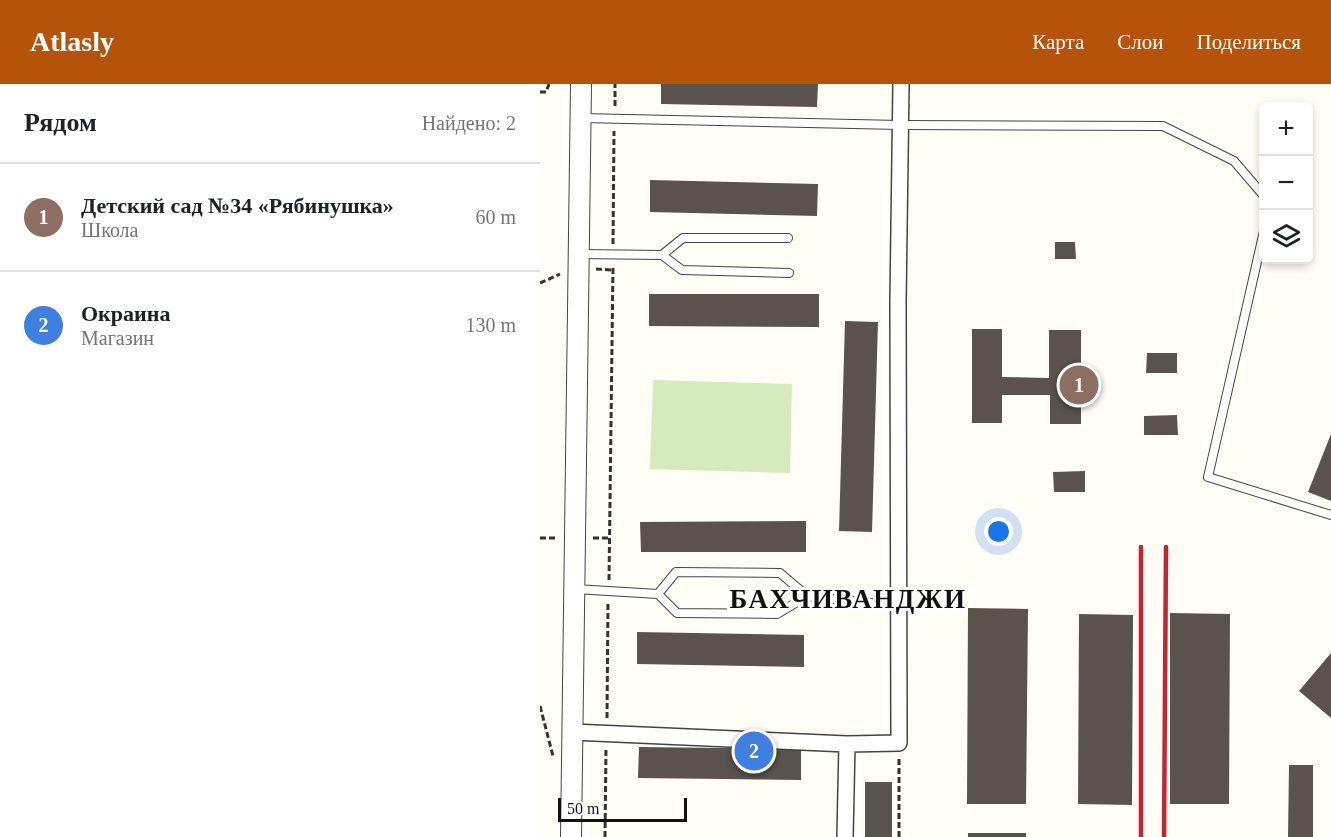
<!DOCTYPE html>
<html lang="ru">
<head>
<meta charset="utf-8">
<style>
  :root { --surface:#fff; --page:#f2f2f2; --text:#202124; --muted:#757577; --line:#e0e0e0; --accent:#b45309 }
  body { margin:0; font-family:"Times New Roman",serif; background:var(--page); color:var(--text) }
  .controls { position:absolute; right:18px; top:18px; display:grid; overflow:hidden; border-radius:9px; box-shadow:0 3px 9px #0003 }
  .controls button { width:54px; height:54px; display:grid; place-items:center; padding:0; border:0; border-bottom:2px solid var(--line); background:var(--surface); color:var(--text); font:30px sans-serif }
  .scale { position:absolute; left:18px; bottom:15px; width:129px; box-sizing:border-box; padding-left:6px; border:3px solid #111; border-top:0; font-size:16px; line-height:21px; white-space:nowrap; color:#111; -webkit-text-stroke:4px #fff; paint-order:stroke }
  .you { position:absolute; left:459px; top:448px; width:21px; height:21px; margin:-15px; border:4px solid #fff; border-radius:50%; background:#1a73e8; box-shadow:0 0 0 9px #1a73e833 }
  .badge { display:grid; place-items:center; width:39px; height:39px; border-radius:50%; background:var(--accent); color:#fff; font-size:20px; font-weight:700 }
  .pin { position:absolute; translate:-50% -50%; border:3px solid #fff; box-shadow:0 2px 6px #0006 }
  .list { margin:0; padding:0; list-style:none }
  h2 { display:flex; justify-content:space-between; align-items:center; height:78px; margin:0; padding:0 24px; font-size:26px }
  h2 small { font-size:20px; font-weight:400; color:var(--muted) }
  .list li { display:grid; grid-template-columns:39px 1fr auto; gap:18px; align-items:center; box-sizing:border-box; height:108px; padding:0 24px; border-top:2px solid var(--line) }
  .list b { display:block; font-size:22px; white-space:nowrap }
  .list p { margin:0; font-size:20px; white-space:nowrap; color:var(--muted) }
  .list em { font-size:20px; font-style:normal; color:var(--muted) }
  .icon { flex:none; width:33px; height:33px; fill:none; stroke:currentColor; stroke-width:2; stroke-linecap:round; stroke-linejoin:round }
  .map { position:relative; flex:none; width:791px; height:753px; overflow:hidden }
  header { display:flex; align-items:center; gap:36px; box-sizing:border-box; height:84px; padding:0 30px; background:var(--accent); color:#fff }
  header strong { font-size:28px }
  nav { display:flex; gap:33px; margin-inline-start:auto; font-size:21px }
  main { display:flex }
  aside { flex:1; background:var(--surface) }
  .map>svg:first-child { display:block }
</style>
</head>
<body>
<header>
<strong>Atlasly</strong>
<nav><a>Карта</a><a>Слои</a><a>Поделиться</a></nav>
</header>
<main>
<aside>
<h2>Рядом<small>Найдено: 2</small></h2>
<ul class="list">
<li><span class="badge" style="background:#8d6e63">1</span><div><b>Детский сад №34 «Рябинушка»</b><p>Школа</p></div><em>60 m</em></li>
<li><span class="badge" style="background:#3f7fe0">2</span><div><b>Окраина</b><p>Магазин</p></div><em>130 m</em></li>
</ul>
</aside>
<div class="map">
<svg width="791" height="753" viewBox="0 0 791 753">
  <rect width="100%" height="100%" fill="#fffdf5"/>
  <path fill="#d5ebbd" d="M113,296L252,300L250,389L110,385Z"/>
  <path fill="#5a524d" d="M121,0H278L277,23L121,20Z
    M110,96L278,100L277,132L110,128Z
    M515,158H535L536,175H515Z
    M109,210H279V243L109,242Z
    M305,237L338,238L332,448L299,447Z
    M432,245H462V293L509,294V246H541V340H510V311H462V339H432Z
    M607,269H637V289H606Z
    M637,331L638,351H604V332Z
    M791,350V417L768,408Z
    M545,387V408H514L513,388Z
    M266,437V468H101L100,438Z
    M428,524L488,525L486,720H427Z
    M630,529L690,530L689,720H630Z
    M539,530L593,531L592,721L538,720Z
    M97,548L264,551V583L97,580Z
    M791,569V634L759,607Z
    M99,663L261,665V696L98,694Z
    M749,681H773V753H748Z
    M325,698H352V753H325Z
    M428,749H486V753H428Z"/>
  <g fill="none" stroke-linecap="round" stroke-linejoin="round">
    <defs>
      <path id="service" d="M41,34L360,41L623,42L694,77L724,112
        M724,147L668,393L791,431
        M40,170L122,171L143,154H248
        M122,171L142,186L249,189
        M35,505L118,510
        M267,512L240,489L136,488L118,510L137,529L237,530L267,512L358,522"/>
      <path id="minor" d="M32,648L307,660
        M305,753L307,660L359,659L358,218L361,0"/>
      <path id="tertiary" d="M31,753L41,0"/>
    </defs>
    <use href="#service" stroke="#444" stroke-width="10"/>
    <use href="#minor" stroke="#444" stroke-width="18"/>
    <use href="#tertiary" stroke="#444" stroke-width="22"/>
    <path stroke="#333" stroke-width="3" stroke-dasharray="6 3" stroke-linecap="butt" d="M0,8H6L9,0
      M75,22V0
      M73,160L74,47
      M56,185L72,186
      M0,199L20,190
      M0,454H16
      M53,454H69
      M69,496L73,182
      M0,622L13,672
      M67,634L68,518
      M65,753L66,665
      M359,753V673"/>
    <use href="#service" stroke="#fff" stroke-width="8"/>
    <use href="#minor" stroke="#fff" stroke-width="15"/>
    <use href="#tertiary" stroke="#fff" stroke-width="20"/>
    <path stroke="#c4262e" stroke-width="4.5" d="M601,753V463
      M624,753L626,463"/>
  </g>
  <g text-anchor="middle" stroke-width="6" stroke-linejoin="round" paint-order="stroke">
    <g font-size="27" font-weight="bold" letter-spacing="1.5" fill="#111" stroke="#fff">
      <text x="308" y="524">БАХЧИВАНДЖИ</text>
    </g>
  </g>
</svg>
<div class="controls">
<button>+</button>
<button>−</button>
<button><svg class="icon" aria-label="layers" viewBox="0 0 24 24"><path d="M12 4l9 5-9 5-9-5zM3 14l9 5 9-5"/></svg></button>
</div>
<div class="scale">50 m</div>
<div class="you"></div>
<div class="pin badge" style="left:539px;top:301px;background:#8d6e63">1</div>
<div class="pin badge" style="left:214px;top:667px;background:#3f7fe0">2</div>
</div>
</main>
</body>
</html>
